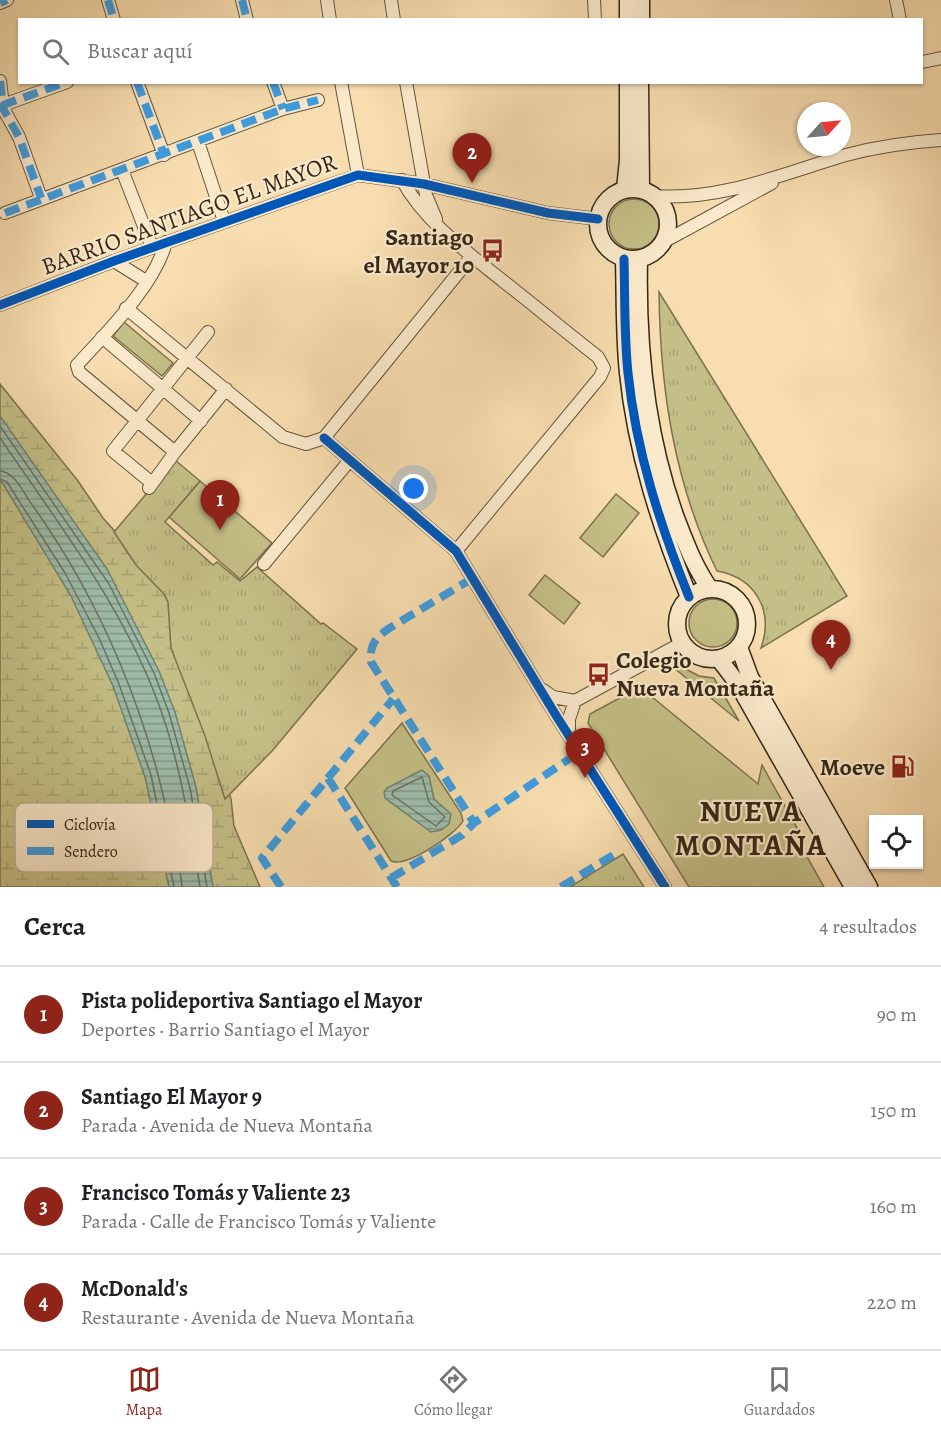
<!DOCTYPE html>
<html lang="es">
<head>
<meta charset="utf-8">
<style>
  :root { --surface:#fff; --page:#f6f6f6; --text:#202124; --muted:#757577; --line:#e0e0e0; --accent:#8f2418 }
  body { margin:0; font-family:Alegreya,serif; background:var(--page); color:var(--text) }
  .controls { position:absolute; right:18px; bottom:18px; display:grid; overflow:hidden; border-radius:0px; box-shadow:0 2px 4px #0004 }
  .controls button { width:54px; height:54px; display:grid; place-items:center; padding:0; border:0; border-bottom:2px solid var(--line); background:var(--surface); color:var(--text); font:30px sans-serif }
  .compass { position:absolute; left:797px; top:102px; width:54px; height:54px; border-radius:50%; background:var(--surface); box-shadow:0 2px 4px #0004; rotate:63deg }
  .you { position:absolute; left:414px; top:489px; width:21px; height:21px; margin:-15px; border:4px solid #fff; border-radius:50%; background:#1a73e8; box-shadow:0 0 0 9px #1a73e833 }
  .badge { display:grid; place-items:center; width:39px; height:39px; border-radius:50%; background:var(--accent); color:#fff; font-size:20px; font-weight:700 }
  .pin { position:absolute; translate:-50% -50px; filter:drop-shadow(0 2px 3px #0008) }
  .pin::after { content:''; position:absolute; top:32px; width:21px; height:18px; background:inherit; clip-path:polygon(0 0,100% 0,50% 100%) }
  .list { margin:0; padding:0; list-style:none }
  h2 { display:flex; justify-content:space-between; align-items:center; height:78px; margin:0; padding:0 24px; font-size:26px }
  h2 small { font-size:20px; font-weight:400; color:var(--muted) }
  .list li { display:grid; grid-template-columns:39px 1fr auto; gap:18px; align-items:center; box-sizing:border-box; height:96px; padding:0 24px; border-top:2px solid var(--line) }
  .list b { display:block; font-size:22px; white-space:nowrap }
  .list p { margin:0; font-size:20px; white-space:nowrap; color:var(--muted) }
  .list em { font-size:20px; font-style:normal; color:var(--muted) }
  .icon { flex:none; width:33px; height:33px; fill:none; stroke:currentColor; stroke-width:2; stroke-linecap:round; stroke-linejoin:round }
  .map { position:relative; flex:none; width:941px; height:887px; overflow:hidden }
  .search { position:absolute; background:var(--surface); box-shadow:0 2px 4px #0004; left:18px; right:18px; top:18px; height:66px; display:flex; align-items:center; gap:15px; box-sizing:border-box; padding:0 21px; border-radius:0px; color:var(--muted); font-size:22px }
  .sheet { height:462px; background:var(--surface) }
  nav { display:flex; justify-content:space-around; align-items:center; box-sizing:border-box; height:84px; border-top:2px solid var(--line); background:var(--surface); font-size:16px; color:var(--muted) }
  nav a { display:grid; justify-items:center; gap:3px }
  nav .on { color:var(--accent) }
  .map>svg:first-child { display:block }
</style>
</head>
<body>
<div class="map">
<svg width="941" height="887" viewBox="0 0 941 887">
  <defs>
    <pattern id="wetland-marsh" width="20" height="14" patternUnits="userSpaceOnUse" patternTransform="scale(1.5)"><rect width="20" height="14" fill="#c4bf86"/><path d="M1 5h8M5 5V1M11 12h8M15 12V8" fill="none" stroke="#a9a473"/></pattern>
    <pattern id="park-tufts" width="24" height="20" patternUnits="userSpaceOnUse" patternTransform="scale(1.5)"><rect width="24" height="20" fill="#c4bf86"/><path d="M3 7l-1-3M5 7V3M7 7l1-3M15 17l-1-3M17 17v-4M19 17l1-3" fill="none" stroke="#a9a473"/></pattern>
    <pattern id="water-rules" width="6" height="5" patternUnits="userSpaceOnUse" patternTransform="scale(1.5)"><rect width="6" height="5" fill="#9dbcaa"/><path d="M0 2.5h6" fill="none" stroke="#819989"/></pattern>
  </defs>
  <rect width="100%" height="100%" fill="#f7ddaf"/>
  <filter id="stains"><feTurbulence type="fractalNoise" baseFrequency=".00333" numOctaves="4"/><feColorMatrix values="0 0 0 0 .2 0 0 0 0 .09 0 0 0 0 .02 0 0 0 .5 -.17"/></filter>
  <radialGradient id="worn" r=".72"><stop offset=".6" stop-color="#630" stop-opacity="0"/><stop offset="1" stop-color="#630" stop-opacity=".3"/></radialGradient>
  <path fill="#c4bf86" stroke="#7c734e" stroke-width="1.5" d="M609 224a25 25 0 1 1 50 0a25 25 0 1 1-50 0Z
    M124,322L173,363L162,376L113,336Z
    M200,481L272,543L240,579L169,517Z
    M616,494L639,513L603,557L580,538Z
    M545,575L580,603L564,624L529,595Z
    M689 623a24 24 0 1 1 48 0a24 24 0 1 1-48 0Z
    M680,666L699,676L714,678L739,721L674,668Z
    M640,687L758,784L762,765L801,835V846L824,887H689L588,723L590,714Z
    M402,723L461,813L463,821C455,835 406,868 391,861L345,788Z"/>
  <path fill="url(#wetland-marsh)" stroke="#7c734e" stroke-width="1.5" d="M0,384L78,481L103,518L167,589L206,729L231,799L234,826L260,887H0Z"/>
  <path fill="url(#park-tufts)" stroke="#7c734e" stroke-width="1.5" d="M659,292L847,596L761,648C774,611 756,578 717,571C674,483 660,388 659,292Z
    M175,460L200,481L165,522L213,565L217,562L240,581L257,567L321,624L323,623L357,649L273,750L225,799L205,736L171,648L168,602L164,594L136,565L114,532Z
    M623,854L644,887H570Z"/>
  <path fill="url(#water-rules)" stroke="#73806f" stroke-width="1.5" d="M0,416L107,569L159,671L175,712L196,787L213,887H169L145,777L113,686L71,596L0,479Z
    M422,770L429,776L434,799L451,814L449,824L441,830L431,832L385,798L384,792L387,788Z"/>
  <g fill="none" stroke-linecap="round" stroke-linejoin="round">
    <path stroke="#697260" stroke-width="1.5" d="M0,426L109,584L154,673L169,713L190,788L207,887
      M0,438C56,520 117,599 154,692C179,754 189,821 200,887
      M0,471C16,472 24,495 33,506C102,603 151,721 172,838C175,854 181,871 182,887
      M0,479L7,482L65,573L99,638L119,684L151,775L174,887
      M422,777L429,802L445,817L436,826L392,795L393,791Z"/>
    <defs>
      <path id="minor" d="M108,0L114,20
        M242,0L247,20
        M327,0L330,20
        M391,0L394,20
        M594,0L595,20
        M896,0L900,20
        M0,3L7,0
        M922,62L941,58
        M0,81L3,105L67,82
        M137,82L164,155
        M273,82L283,109
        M341,82L358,175
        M406,82L426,195L436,219
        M0,103L19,137L41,198
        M198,142L224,221
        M122,170L152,247
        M402,180C424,221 467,252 503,281C535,306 566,332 598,357L604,368L600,377L456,551
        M655,196C722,201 784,173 846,155C876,147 910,142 941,140
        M5,213L283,109L318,100
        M665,241L772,183
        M166,242C155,285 107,332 77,365L79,372L175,452L226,389
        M114,261L146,281
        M0,305L114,261L358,175L424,184L548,213L598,219
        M126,308L283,437L306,444L324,438L472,256
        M102,337L201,421
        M324,438L456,551L557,717L665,887
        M152,483L113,451L208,332
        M149,488L175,452
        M264,564L350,460
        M543,690L553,697L575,701
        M569,735V719L575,701L682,643"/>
      <path id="secondary" d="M628,20V0
        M641,20V0
        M640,82L641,189
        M598 224a35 35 0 1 1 70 0a35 35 0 1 1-70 0Z
        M625,189L628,160V82
        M624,259C625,296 624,335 628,373C636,451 660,525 689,597
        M639,259C637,348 646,435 676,518C686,544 694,566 710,589
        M677 624a35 35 0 1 1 70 0a35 35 0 1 1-70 0Z
        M739,647L750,677L869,887
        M719,659L738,684L853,887"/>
    </defs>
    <use href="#minor" stroke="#66543d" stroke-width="14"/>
    <use href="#secondary" stroke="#352717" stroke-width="19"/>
    <use href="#minor" stroke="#fae9cb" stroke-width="12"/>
    <use href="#secondary" stroke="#fae9cb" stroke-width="16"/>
    <path stroke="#3e9cdf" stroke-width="8" stroke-dasharray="15 8" stroke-linecap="butt" d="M108,0L114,20
      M242,0L247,20
      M0,3L7,0
      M0,81L3,105L67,82
      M137,82L164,155
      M273,82L283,109
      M0,103L19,137L41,198
      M5,213L283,109L318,100
      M473,578L388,629C374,639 370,645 371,662L474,823
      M328,778L397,887
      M391,878L462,835L474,823L569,759
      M281,887L262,858L393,699
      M561,887L615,854"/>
    <defs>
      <path id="cycleway" d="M624,259C625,296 624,335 628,373C636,451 660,525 689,597
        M0,305L114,261L358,175L424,184L548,213L598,219
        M324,438L456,551L557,717L665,887"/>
    </defs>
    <use href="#cycleway" stroke="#fae9cb" stroke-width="13"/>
    <use href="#cycleway" stroke="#0057b8" stroke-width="9"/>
  </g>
  <defs>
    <symbol id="bus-bare" viewBox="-9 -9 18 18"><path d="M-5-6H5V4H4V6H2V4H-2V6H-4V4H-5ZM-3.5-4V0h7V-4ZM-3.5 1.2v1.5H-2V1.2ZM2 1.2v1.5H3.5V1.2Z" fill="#8f2418" stroke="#fae9cb" stroke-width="2.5" paint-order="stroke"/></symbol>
    <symbol id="fuel-bare" viewBox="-9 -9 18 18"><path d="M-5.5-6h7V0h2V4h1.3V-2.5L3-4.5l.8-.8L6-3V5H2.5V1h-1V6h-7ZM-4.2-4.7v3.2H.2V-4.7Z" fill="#8f2418" stroke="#fae9cb" stroke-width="2.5" paint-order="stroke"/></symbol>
  </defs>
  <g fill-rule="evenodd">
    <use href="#bus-bare" x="476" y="234" width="33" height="33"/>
    <use href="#bus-bare" x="582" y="658" width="33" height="33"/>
    <use href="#fuel-bare" x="886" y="750" width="33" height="33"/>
  </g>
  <g text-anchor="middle" stroke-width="4.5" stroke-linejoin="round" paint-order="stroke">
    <g font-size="24" fill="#352717" stroke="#fae9cb">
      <text transform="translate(189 214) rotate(-20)" y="8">BARRIO SANTIAGO EL MAYOR</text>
    </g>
    <g font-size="24" font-weight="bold" fill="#352717" stroke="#fae9cb" text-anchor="end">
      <text x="474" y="245">Santiago<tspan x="474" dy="28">el Mayor 10</tspan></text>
      <text x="616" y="668" text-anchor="start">Colegio<tspan x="616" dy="28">Nueva Montaña</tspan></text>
      <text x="885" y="775">Moeve</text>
    </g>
    <g font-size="30" font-weight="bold" letter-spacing="1.5" fill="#352717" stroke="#fae9cb">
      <text x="751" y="821">NUEVA<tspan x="751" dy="34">MONTAÑA</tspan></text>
    </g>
  </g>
  <rect x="15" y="803" width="198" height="69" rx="9" fill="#fae9cb" stroke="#bfaf95" stroke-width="1.5"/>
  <rect x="27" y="820" width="27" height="8" fill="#0057b8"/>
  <rect x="27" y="847" width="27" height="8" fill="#3e9cdf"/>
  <g font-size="16" fill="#352717">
    <text x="64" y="830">Ciclovía</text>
    <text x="64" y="857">Sendero</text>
  </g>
  <rect width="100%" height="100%" filter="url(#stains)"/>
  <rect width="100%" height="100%" fill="url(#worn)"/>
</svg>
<div class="controls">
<button><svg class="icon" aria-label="locate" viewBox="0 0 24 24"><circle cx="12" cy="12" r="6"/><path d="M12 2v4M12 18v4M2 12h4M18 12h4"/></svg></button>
</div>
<svg class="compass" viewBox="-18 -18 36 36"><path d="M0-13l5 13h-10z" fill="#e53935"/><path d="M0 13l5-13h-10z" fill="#757577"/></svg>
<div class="you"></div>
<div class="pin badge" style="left:220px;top:530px">1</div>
<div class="pin badge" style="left:472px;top:183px">2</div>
<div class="pin badge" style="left:585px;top:778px">3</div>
<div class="pin badge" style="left:831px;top:670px">4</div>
<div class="search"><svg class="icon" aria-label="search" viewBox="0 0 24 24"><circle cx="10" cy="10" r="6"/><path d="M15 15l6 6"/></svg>Buscar aquí</div>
</div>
<section class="sheet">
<h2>Cerca<small>4 resultados</small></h2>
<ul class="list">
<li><span class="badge">1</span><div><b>Pista polideportiva Santiago el Mayor</b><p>Deportes · Barrio Santiago el Mayor</p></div><em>90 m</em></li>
<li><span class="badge">2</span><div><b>Santiago El Mayor 9</b><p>Parada · Avenida de Nueva Montaña</p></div><em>150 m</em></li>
<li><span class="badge">3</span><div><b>Francisco Tomás y Valiente 23</b><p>Parada · Calle de Francisco Tomás y Valiente</p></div><em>160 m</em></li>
<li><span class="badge">4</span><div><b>McDonald's</b><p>Restaurante · Avenida de Nueva Montaña</p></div><em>220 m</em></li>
</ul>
</section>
<nav>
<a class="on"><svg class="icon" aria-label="map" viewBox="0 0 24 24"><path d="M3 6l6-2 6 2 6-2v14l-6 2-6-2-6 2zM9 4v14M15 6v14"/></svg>Mapa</a>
<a><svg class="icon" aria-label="directions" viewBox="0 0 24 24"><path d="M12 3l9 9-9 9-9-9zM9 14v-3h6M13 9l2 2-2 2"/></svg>Cómo llegar</a>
<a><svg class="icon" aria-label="saved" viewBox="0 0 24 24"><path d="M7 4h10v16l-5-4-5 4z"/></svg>Guardados</a>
</nav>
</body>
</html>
